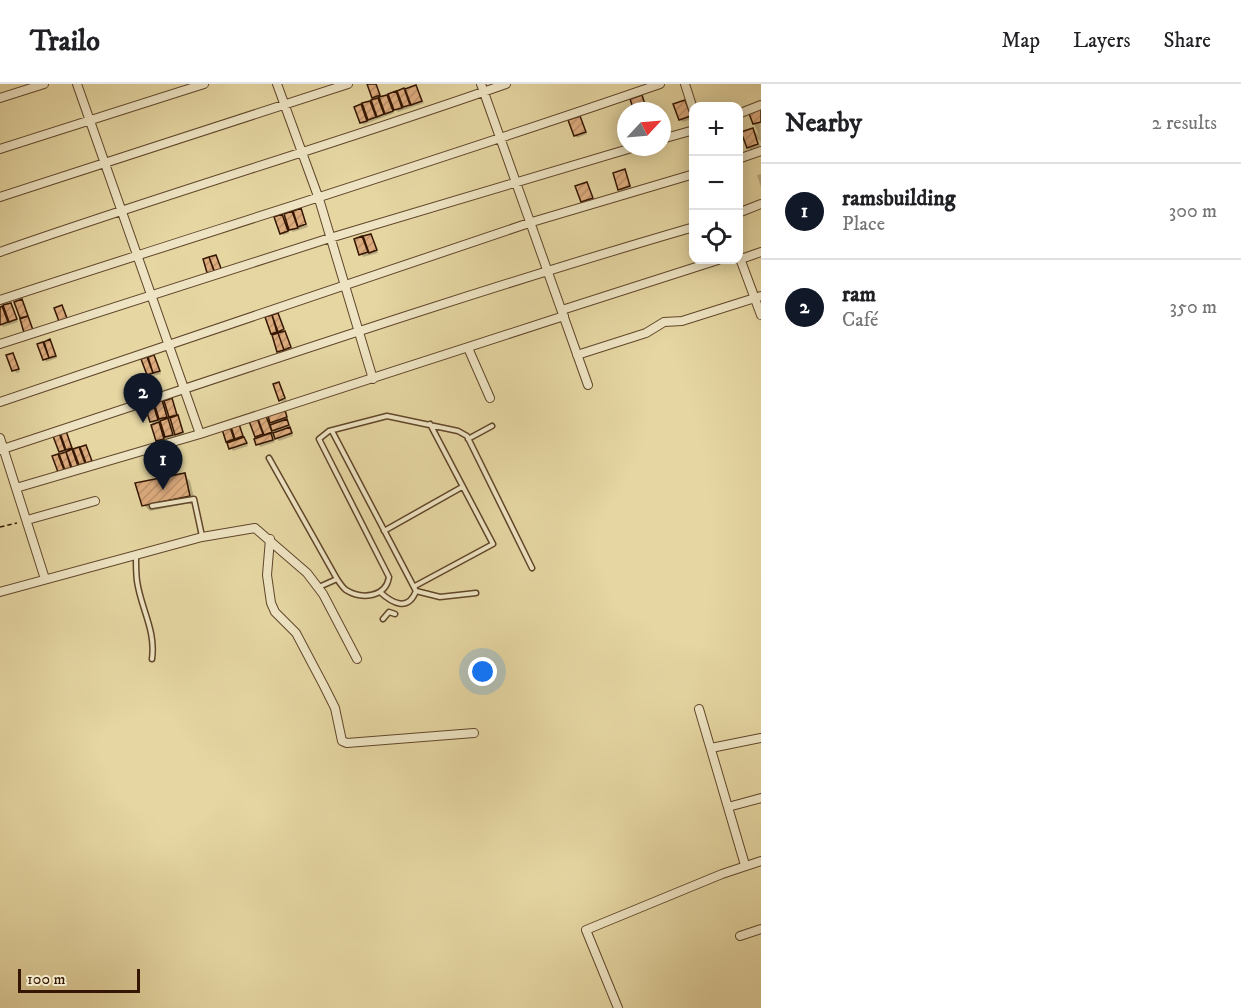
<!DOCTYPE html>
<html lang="en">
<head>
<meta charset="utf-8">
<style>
  :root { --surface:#fff; --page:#f6f6f6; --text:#202124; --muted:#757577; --line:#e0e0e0; --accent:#111827 }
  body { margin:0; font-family:"IM FELL DW Pica",serif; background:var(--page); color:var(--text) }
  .controls { position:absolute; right:18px; top:18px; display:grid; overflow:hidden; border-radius:12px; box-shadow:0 3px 15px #0003 }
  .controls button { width:54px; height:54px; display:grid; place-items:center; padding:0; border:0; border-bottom:2px solid var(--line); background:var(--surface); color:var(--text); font:30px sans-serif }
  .compass { position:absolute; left:617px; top:18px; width:54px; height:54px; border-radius:50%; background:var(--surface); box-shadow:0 3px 15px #0003; rotate:64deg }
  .scale { position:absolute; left:18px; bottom:15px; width:122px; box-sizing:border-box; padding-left:6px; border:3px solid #341602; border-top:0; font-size:16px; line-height:21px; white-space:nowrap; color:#341602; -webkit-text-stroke:4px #eee4c3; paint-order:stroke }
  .you { position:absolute; left:483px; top:588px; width:21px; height:21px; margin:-15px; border:4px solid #fff; border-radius:50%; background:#1a73e8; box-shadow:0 0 0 9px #1a73e833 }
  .badge { display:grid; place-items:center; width:39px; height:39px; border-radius:50%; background:var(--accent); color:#fff; font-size:20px; font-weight:700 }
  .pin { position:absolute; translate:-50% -50px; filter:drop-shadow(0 2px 3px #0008) }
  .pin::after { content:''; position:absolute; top:32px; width:21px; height:18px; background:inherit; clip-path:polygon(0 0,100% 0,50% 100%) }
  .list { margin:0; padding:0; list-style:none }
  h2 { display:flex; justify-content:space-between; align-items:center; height:78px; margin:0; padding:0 24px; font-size:26px }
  h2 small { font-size:20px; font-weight:400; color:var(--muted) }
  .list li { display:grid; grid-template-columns:39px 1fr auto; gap:18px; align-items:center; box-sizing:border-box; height:96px; padding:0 24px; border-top:2px solid var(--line) }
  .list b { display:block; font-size:22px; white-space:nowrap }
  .list p { margin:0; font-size:20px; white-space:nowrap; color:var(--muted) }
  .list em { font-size:20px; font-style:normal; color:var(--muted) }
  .icon { flex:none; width:33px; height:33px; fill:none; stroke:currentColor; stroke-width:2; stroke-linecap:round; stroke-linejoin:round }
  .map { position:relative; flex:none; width:761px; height:924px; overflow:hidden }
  header { display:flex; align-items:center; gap:36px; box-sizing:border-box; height:84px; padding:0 30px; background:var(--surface); border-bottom:2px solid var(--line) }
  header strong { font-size:28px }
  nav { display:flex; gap:33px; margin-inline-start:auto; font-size:21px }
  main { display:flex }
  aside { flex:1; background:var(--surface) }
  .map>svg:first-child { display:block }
</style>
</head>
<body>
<header>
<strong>Trailo</strong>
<nav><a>Map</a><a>Layers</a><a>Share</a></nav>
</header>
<main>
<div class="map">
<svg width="761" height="924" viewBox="0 0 761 924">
  <defs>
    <pattern id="building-hatch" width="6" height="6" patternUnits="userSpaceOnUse" patternTransform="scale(1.5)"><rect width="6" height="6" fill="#ddac7f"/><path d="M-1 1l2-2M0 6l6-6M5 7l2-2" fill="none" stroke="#be936c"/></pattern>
  </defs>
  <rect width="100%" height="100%" fill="#e5d6a2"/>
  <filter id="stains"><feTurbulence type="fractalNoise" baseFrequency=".00333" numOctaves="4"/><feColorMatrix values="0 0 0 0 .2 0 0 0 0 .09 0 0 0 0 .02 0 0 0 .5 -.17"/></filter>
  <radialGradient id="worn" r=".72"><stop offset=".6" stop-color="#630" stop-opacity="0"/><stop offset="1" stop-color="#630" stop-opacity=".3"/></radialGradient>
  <path fill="#0003" fill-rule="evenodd" d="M368,0H376L381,14L387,12L393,18L390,11L416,2L424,19L398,28L392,22L394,29L363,41L356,24L376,16Z
    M685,18L692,35L683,38L680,36Z
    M760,25L761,58L757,54L760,62L750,66L748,63L753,45L759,52L754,40Z
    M662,30L667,44L662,45Z
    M580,33L587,50L577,54L575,51Z
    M624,87L632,104L622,107L620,105Z
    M761,90V103L757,91Z
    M587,100L594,117L585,120L582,117Z
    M300,126L308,143L293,148L286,141L289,149L283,151L281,149L282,132L288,139L286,131Z
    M371,151L378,169L363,173L356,156Z
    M11,220L18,238L3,243L0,239V224Z
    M278,231L292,266L281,270L267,234Z
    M50,257L57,274L46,278L39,261Z
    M12,270L20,288L16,289L8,272Z
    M154,272L161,290L150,293L143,276Z
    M279,299L287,317L283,318L280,316Z
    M172,316L185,351L179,352L172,346L175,354L159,359L147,323L162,318L168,324ZM172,335L174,342L167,336Z
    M285,328L293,352L279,357L274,352L275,358L260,363L256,356L259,355L256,352V336L262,342L266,334L270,342L274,341L271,338Z
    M238,342L248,362L233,367L227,357L229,344L235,350Z
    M66,349L74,366L86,362L93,380L61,390L54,373L63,370L55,352Z
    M184,391L190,397L195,418L150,427L144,421Z"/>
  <path fill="url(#building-hatch)" stroke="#341602" stroke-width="1.5" d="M367,0H376L380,11L372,14Z
    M416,1L422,17L411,21L405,5Z
    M404,4L410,21L403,23L397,7Z
    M396,7L402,24L394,26L388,10Z
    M387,11L393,27L385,30L379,13Z
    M642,11L647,27H634L630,15Z
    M378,14L384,30L377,33L371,16Z
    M685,16L691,32L679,36L673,20Z
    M370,17L376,33L368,36L362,19Z
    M361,20L367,37L360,39L354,23Z
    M761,24V38L753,40L748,27Z
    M580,32L586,48L574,52L568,36Z
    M753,44L758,60L747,64L741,48Z
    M625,85L630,102L618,106L613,89Z
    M587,98L593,114L581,118L575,102Z
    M301,124L306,140L298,143L293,127Z
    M292,127L298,144L289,146L284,130Z
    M282,130L288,147L280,150L274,133Z
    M371,150L377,166L369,169L363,152Z
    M362,152L368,168L359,171L354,155Z
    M216,171L222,187L215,189L209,173Z
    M209,173L215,190L208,192L203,175Z
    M22,215L28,232L20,234L14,218Z
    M11,219L17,235L9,238L3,221Z
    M62,221L68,237L60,240L54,224Z
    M2,222L8,238L0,241V223Z
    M278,229L284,245L278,248L272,231Z
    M272,231L277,248L271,250L265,233Z
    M28,232L34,249L25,252L20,235Z
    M285,247L291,263L284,266L278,249Z
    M278,249L284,266L277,268L272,251Z
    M50,255L56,272L49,274L44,258Z
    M43,258L49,274L43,276L37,260Z
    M13,269L19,285L12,287L6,271Z
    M154,271L160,287L153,289L148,273Z
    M147,273L153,289L147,291L141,275Z
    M279,298L285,314L279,317L273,300Z
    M172,314L177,331L169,333L164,317Z
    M162,316L167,333L159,335L154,319Z
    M153,319L158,336L150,338L145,322Z
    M285,326L287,333L270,339L268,332Z
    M178,331L183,348L175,351L170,334Z
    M266,332L272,348L264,351L258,335Z
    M168,334L173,351L165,353L160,337Z
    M257,334L263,350L255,353L249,337Z
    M287,335L289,341L272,347L270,341Z
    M159,338L164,355L156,357L151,341Z
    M239,340L243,352L235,355L231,343Z
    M230,343L234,355L226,358L222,345Z
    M290,343L292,349L275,355L273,349Z
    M66,347L72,364L66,366L60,349Z
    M59,349L65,366L59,368L53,352Z
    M271,349L273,356L256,361L254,355Z
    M244,353L247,359L229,365L227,359Z
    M86,361L92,377L86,379L80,363Z
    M79,363L85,379L79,381L73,365Z
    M72,365L78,382L72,384L66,368Z
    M66,368L71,384L65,386L59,370Z
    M58,370L64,386L58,388L52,372Z
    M185,389L190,412L142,422L135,399Z"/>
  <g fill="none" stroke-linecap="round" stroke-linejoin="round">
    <defs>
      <path id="lane" d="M332,347L416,507C408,528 392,519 380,508
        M468,355L492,342
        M269,374L337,495
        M152,422L194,415L202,452
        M384,447L462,403
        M136,473C136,481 136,489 137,497C141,525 156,546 152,575
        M415,502L493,460L430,340
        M319,503L337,495C339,498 343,504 346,506C362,516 386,513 389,493L319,355L329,347L387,332L458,347L467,352L532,484
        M416,507L440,513L476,509
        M383,535L389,528L395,530"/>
      <path id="street" d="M77,0L200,350L564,232
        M277,0L319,115L373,295
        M481,0L588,301
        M685,0L694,28
        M0,14L44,0
        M738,30L761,21
        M662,55L694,46
        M0,65L204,0
        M738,75L761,67
        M0,113L348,0
        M738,129L761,120
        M0,168C168,109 339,59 506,0
        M738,169L761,231
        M741,175L761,168
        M0,216C220,144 441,76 660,0
        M562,226L718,176
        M0,260L330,154L635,63
        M468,264L490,314
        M577,271L646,249L664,238L682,237L761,212
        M0,318L532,138L694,90
        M0,354L45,495
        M0,366C231,290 460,211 694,143
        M16,404L200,350
        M27,436L95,417
        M270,455L267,491L271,519L275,528L296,549L324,602L335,624L342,657L347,659L474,649
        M0,508L202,453L255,444L307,489L323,510L357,575
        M699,625L745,781
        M711,664L761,654
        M728,723L761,714
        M740,852L761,845
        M618,924L586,846L722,790L761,777"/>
    </defs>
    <use href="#lane" stroke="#60462a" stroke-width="7"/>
    <use href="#street" stroke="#60462a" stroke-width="10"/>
    <path stroke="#341602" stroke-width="1.5" stroke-dasharray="4.5 3" stroke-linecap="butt" d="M0,443L17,439"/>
    <use href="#lane" stroke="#eee4c3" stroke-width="4"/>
    <use href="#street" stroke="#eee4c3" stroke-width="8"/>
  </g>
  <rect width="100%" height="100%" filter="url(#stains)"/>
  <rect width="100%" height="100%" fill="url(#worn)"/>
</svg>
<div class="controls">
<button>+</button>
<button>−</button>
<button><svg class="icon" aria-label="locate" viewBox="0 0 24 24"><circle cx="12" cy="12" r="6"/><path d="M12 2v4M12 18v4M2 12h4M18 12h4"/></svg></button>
</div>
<svg class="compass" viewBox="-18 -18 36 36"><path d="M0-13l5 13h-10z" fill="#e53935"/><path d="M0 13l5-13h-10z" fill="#757577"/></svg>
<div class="scale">100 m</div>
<div class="you"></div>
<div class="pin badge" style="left:163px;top:406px">1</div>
<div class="pin badge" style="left:143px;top:339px">2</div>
</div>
<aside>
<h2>Nearby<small>2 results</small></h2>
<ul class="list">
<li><span class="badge">1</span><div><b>ramsbuilding</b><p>Place</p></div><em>300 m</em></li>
<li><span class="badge">2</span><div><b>ram</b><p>Café</p></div><em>350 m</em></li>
</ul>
</aside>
</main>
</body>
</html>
